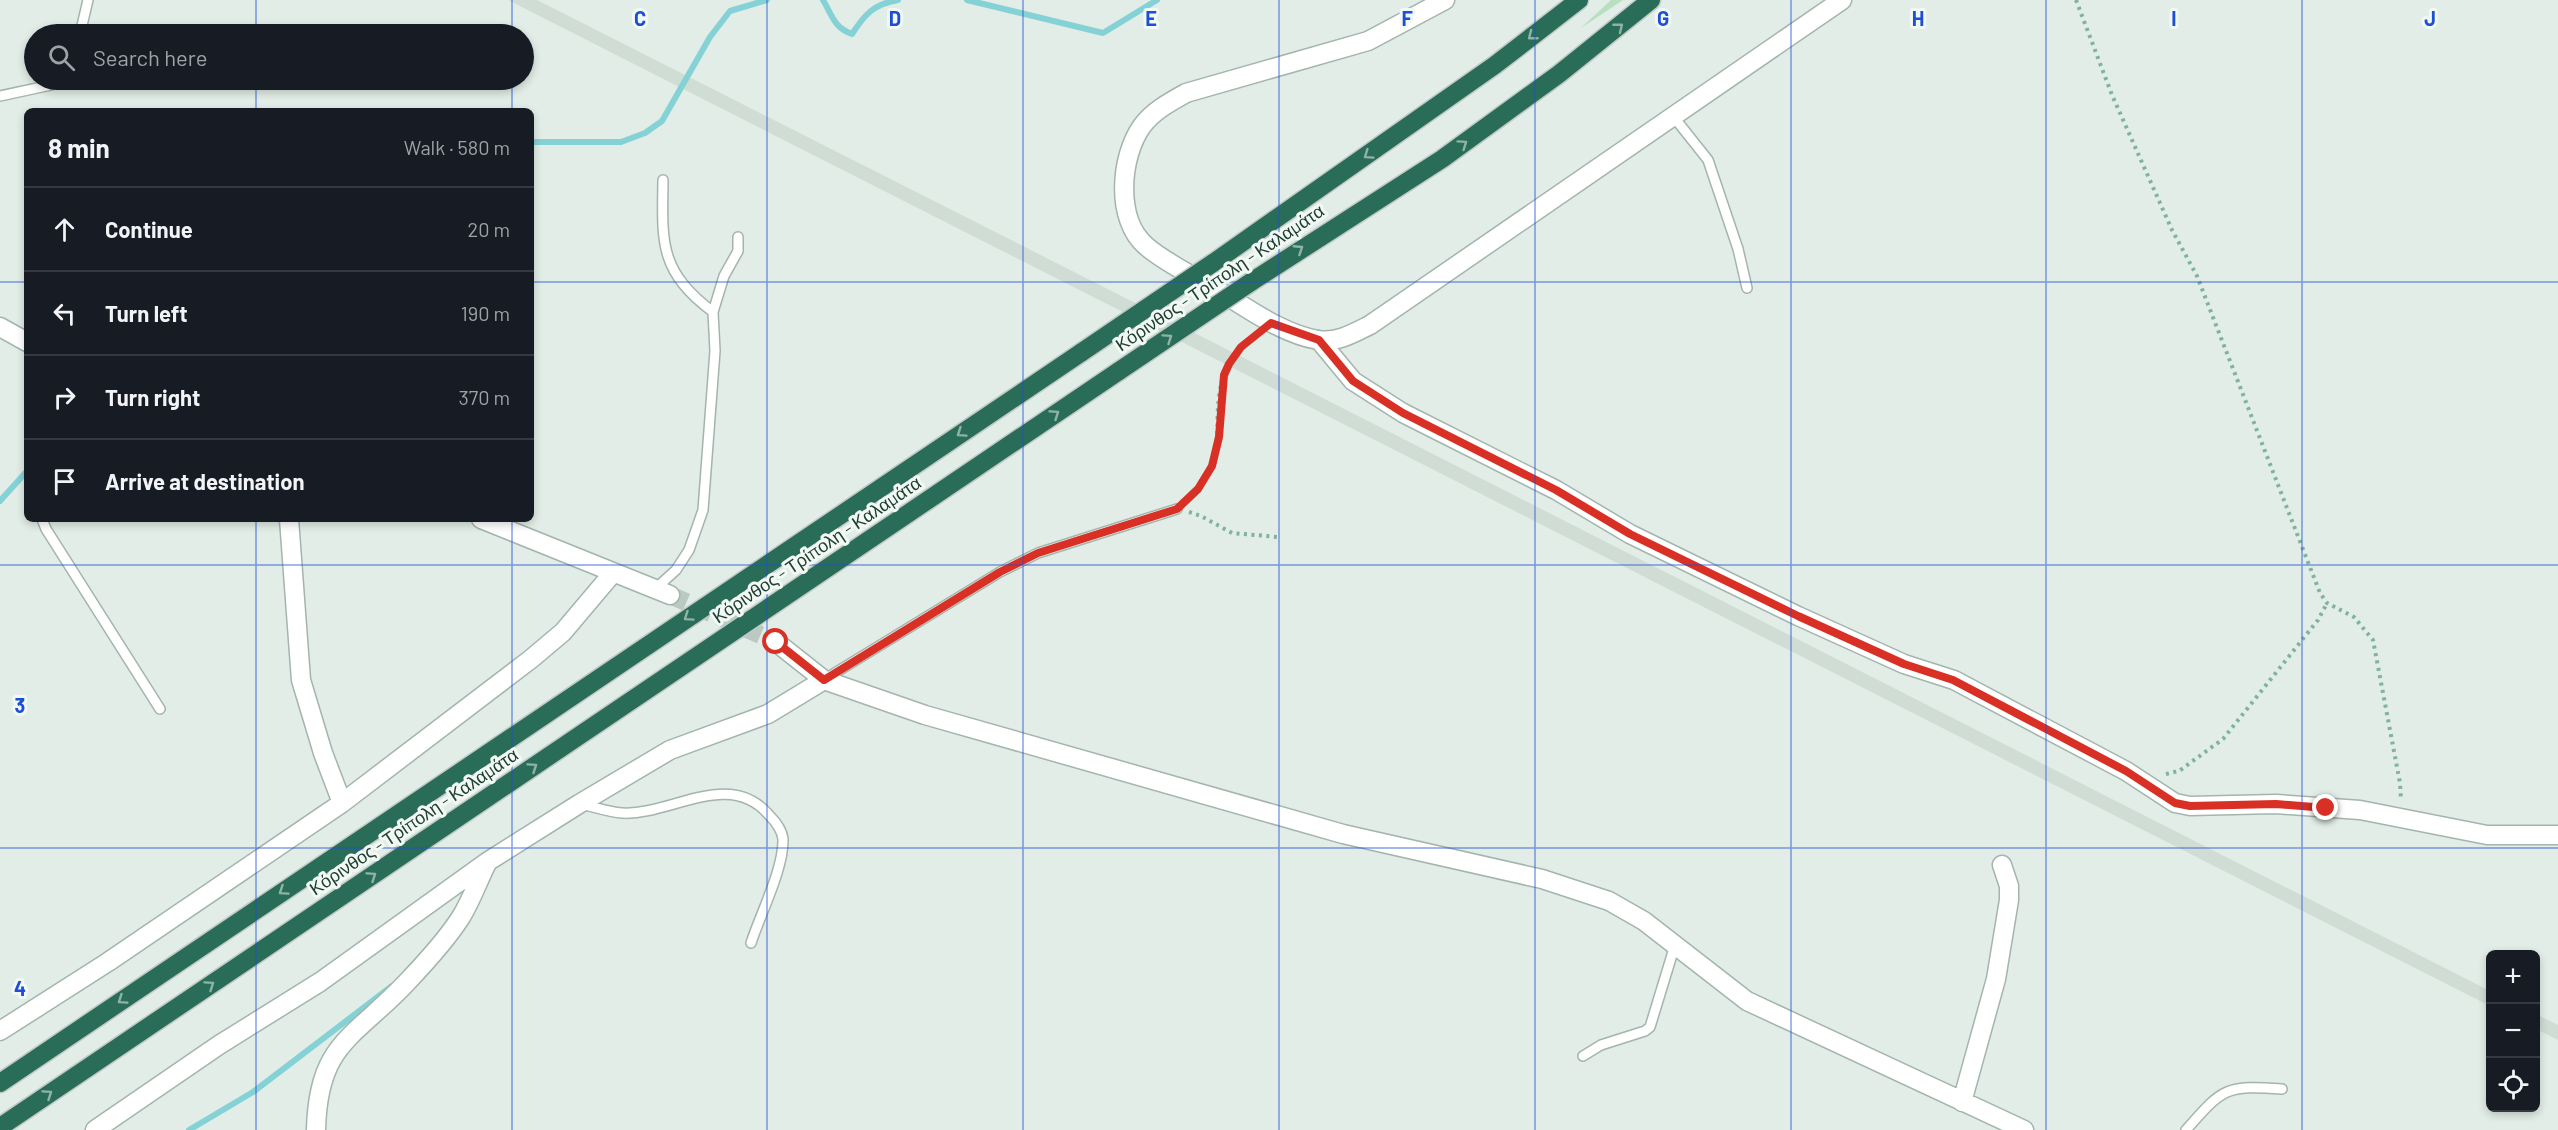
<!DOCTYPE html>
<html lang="en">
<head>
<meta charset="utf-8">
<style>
  :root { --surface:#171b24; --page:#242831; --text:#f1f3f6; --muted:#9ea1a6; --line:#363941 }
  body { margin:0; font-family:Barlow,sans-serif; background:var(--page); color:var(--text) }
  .controls { position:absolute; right:18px; bottom:18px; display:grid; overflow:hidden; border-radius:9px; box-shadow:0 3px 9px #0003 }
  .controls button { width:54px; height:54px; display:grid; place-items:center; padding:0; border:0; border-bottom:2px solid var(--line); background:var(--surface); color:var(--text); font:30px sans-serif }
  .stop { position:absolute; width:18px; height:18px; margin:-14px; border:4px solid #d93025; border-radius:50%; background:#fff }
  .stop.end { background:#d93025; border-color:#fff; box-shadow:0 2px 6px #0008 }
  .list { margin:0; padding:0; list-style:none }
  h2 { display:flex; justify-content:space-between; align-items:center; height:78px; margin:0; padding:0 24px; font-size:26px }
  h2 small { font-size:20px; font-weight:400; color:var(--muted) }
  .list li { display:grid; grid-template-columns:39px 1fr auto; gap:18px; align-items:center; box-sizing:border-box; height:84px; padding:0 24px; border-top:2px solid var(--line) }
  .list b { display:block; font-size:22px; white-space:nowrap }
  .list em { font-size:20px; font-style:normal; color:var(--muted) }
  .icon { flex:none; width:33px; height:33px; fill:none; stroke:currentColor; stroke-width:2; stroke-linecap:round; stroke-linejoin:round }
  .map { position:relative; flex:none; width:2558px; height:1130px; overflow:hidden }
  .search { position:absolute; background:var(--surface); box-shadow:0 3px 9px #0003; left:24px; top:24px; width:510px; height:66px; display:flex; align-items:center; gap:15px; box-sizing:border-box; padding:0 21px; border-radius:33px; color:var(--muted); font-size:22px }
  .panel { position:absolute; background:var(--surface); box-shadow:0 3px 9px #0003; left:24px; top:108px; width:510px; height:414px; border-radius:9px }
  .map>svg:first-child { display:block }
</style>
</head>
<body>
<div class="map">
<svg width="2558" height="1130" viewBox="0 0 2558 1130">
  <rect width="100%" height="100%" fill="#e1ede6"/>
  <path fill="#cfddd5" d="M508,0H537L1236,354L2490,991V1006Z
    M2536,1014L2558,1025V1040L2536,1029Z"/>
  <path fill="#b8e0bf" d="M1611,0H1623L1581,28Z"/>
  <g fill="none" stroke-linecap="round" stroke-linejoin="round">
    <path stroke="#85d2d6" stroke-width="6" d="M823,0C832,15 834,28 852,34C865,14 874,4 898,0
      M967,0L1103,33L1157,0
      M531,142H621L645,133L662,121L710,37L730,11L767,0
      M0,501L27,471
      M189,1130L253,1092L392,986"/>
    <path stroke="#bacac2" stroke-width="18" stroke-dasharray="18 9" stroke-linecap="butt" d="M670,595L776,642"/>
    <defs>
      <path id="lane" d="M80,34L88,0
        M0,96L51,85L60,80
        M1673,116L1708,160L1738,249L1747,288
        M663,180C662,243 659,271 713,312
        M42,519L46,529L160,709
        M654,590L676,570L689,550L703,510L715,351L713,312L724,276L738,251V237
        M825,679L1000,572L1038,553L1177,509
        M581,804C594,807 609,812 622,813C670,816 729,768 769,815C775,821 782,830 783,839C784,868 760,915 751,943
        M1583,1056L1601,1045L1645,1031L1650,1027L1675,945
        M2186,1130C2223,1088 2225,1085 2282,1089"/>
      <path id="street" d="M1445,0L1368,41L1186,93C1170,102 1153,111 1142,126C1120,157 1115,219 1146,246C1165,263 1201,280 1224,294C1253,312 1284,334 1318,340C1337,343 1354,333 1370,325L1842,0
        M0,327L27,342
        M1319,340L1353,381L1403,413L1556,490L1630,534L1798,616L1904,664L1954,680L2126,771L2175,803L2190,806L2276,804L2360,810L2487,835H2558
        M289,519L301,680L323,753L342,803
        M481,519L670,595
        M776,642L824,680L925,715L1343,834L1542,879L1609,901L1644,921L1747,1001L2024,1130
        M0,1031L108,962L342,803L531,659L563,632L612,574
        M1962,1102L1996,979L2009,900V886L2002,865
        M95,1130L219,1045L320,982L487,862L579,804L670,750L768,714L824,680
        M316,1130C318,1042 355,1038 408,981C426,962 447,939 461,917C471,901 478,881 487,863"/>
      <path id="highway" d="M1213,263L1495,65L1579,0
        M1251,282L1442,159L1559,74L1651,0
        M0,1083L1082,352
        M0,1127L1119,371"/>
    </defs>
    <use href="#lane" stroke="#a3b5ad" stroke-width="12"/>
    <use href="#street" stroke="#a3b5ad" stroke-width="21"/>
    <use href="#highway" stroke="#c1c9c6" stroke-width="21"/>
    <path stroke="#7fb39d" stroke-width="4" stroke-dasharray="3 4.5" stroke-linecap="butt" d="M2076,0L2112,95L2172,230L2197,276L2320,593L2327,603L2354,617L2373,640L2400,783L2401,800
      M1187,500C1233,458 1208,422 1224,374C1229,357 1244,345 1257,335
      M1189,512L1201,516L1232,533L1278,537
      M2166,774L2179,771L2223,739L2318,620L2327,603"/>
    <use href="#lane" stroke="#fff" stroke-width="9"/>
    <use href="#street" stroke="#fff" stroke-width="18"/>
    <use href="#highway" stroke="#296d58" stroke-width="18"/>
    <defs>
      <path id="highway-bridge" d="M1082,352L1213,263
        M1119,371L1251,282"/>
    </defs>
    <use href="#highway-bridge" stroke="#c1c9c6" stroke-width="21" stroke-linecap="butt"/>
    <use href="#highway-bridge" stroke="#296d58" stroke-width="18"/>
  </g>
  <defs><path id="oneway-chevron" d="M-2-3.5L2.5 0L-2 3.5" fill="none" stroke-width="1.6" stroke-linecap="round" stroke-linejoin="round" transform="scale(1.5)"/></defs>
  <g stroke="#8eb3a6">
    <use href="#oneway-chevron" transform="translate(1619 27) rotate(-39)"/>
    <use href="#oneway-chevron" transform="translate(1532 36) rotate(142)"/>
    <use href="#oneway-chevron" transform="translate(1463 144) rotate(-35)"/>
    <use href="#oneway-chevron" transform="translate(1368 155) rotate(145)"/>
    <use href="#oneway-chevron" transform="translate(1299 249) rotate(-33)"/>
    <use href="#oneway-chevron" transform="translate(1168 338) rotate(-34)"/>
    <use href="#oneway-chevron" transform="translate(1055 414) rotate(-34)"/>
    <use href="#oneway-chevron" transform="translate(961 433) rotate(146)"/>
    <use href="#oneway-chevron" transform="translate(688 617) rotate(146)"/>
    <use href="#oneway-chevron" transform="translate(533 767) rotate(-34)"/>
    <use href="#oneway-chevron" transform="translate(372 876) rotate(-34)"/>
    <use href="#oneway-chevron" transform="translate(283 891) rotate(146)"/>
    <use href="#oneway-chevron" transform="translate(210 985) rotate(-34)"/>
    <use href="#oneway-chevron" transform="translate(122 1000) rotate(146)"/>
    <use href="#oneway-chevron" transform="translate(48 1094) rotate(-34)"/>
  </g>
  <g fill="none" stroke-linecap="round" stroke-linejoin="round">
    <path stroke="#d93025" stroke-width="8" d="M776,642L824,680L1000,572L1038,553L1177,509L1198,489L1212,466L1219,437L1224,375L1229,364L1241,347L1271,323L1319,340L1353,381L1403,413L1556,490L1630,534L1798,616L1904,664L1953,680L2126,771L2175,803L2190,806L2276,804L2326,808"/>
  </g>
  <path fill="none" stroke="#1d4ed8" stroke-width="1.5" stroke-opacity="0.55" d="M256,0V34M512,0V34M767,0V1130M1023,0V1130M1279,0V1130M1535,0V1130M1791,0V1130M2046,0V1130M2302,0V1130M256,80V111M512,80V111M0,282H27M531,282H2558M256,519V1130M512,519V1130M0,565H2558M0,848H2558"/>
  <g text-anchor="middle" stroke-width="6" stroke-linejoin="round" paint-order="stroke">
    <g font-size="18" fill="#203f33" stroke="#f2f9f5">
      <text transform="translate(1220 278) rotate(-34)" y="6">Κόρινθος - Τρίπολη - Καλαμάτα</text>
      <text transform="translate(817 550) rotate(-34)" y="6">Κόρινθος - Τρίπολη - Καλαμάτα</text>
      <text transform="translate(414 822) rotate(-34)" y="6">Κόρινθος - Τρίπολη - Καλαμάτα</text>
    </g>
  </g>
  <g font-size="20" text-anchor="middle" font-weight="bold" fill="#1d4ed8" stroke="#f2f9f5" stroke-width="6" stroke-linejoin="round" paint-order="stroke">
    <text x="640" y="26">C</text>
    <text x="895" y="26">D</text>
    <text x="1151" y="26">E</text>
    <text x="1407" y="26">F</text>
    <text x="1663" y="26">G</text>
    <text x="1918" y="26">H</text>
    <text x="2174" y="26">I</text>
    <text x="2430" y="26">J</text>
    <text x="20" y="713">3</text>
    <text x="20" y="996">4</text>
  </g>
</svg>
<div class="controls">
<button>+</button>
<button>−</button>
<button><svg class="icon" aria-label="locate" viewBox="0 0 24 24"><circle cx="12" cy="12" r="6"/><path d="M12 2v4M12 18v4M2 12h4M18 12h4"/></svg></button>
</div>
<div class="stop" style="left:776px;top:642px"></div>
<div class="stop end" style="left:2326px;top:808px"></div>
<div class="search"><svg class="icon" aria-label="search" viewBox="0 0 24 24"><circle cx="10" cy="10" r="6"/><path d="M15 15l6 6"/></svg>Search here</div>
<section class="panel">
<h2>8 min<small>Walk · 580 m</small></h2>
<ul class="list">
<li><svg class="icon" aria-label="ahead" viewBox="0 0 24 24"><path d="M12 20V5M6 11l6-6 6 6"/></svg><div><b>Continue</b></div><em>20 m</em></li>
<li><svg class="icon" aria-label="left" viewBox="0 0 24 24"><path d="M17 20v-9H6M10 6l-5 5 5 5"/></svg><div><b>Turn left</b></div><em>190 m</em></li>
<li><svg class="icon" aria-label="right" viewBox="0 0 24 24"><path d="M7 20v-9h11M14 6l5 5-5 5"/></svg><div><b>Turn right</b></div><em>370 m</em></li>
<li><svg class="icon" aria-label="arrive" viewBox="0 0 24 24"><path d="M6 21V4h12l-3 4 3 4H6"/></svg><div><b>Arrive at destination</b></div></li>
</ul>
</section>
</div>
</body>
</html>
